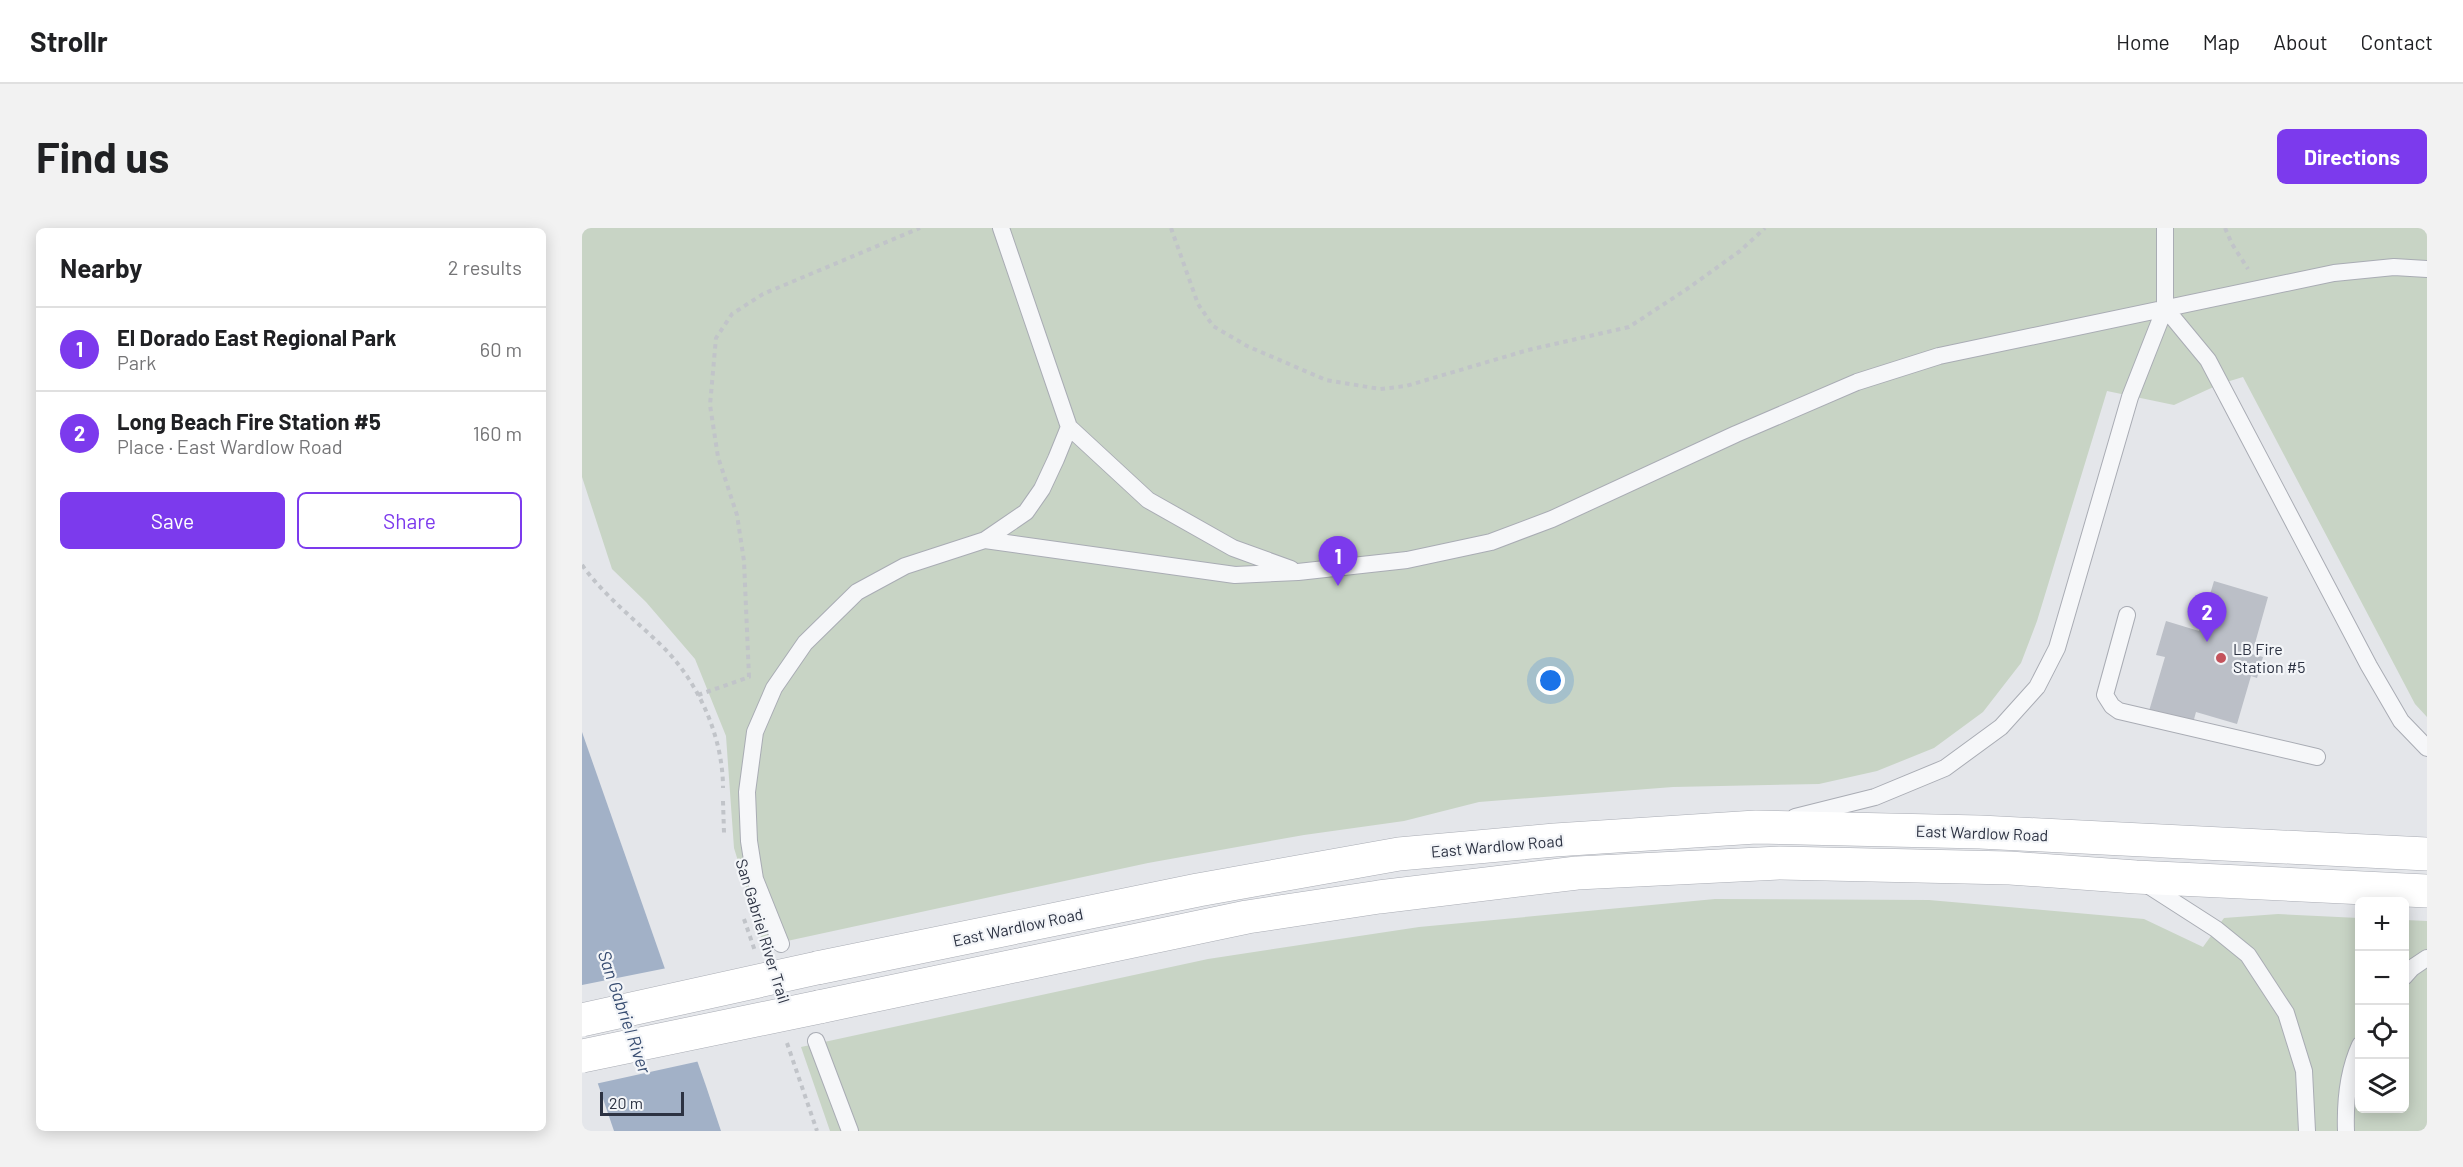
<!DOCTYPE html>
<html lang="en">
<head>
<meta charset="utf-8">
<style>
  :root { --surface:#fff; --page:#f2f2f2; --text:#202124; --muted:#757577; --line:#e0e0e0; --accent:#7c3aed }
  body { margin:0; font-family:Barlow,sans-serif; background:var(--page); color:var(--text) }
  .controls { position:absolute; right:18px; bottom:18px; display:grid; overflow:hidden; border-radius:9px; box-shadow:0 3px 15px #0003 }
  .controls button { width:54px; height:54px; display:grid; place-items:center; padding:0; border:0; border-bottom:2px solid var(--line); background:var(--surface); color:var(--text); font:30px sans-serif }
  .scale { position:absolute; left:18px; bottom:15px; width:84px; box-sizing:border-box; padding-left:6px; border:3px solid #2c3242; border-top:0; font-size:16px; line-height:21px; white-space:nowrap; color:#2c3242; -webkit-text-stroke:4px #f3f5f8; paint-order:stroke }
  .you { position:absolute; left:969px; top:453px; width:21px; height:21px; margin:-15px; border:4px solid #fff; border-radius:50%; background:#1a73e8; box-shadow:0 0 0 9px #1a73e833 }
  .badge { display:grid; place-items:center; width:39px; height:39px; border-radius:50%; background:var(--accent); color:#fff; font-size:20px; font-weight:700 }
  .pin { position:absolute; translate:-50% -50px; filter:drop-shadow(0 2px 3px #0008) }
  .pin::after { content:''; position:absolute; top:32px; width:21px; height:18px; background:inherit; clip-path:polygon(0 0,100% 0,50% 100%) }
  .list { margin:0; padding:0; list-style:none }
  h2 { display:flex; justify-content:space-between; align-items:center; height:78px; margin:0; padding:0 24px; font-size:26px }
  h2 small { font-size:20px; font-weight:400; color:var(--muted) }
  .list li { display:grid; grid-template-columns:39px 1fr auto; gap:18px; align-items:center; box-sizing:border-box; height:84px; padding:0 24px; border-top:2px solid var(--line) }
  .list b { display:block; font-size:22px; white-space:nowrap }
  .list p { margin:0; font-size:20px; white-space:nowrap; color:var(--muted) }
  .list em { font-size:20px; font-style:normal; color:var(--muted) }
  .actions { display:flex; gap:12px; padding:18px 24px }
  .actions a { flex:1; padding:14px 0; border:2px solid var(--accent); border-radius:9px; text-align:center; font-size:21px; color:var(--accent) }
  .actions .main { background:var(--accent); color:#fff }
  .icon { flex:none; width:33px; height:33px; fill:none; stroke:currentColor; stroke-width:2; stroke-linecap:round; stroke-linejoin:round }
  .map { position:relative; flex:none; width:1845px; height:903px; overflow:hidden; border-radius:9px }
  header { display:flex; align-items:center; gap:36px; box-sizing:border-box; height:84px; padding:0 30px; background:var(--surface); border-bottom:2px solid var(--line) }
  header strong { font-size:28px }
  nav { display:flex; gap:33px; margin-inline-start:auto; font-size:21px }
  .intro { display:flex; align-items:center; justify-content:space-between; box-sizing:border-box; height:144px; padding:0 36px }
  h1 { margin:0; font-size:42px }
  .button { padding:15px 27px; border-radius:9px; background:var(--accent); color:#fff; font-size:21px; font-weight:700 }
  main { display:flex; gap:36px; padding:0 36px }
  aside { flex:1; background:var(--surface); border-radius:9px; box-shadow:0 3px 15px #0003 }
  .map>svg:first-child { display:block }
</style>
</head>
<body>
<header>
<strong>Strollr</strong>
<nav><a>Home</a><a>Map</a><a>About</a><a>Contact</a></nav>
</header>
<div class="intro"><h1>Find us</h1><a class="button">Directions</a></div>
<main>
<aside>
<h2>Nearby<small>2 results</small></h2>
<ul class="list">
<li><span class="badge">1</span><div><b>El Dorado East Regional Park</b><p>Park</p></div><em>60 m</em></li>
<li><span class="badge">2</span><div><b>Long Beach Fire Station #5</b><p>Place · East Wardlow Road</p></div><em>160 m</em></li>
</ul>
<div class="actions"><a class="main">Save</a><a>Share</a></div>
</aside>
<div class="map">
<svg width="1845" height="903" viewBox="0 0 1845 903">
  <rect width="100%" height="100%" fill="#e4e6ea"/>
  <path fill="#c8d4c5" d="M0,0H1845V489L1833,476L1661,149L1638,156L1592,177L1525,163L1455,393L1439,435L1401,484L1352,520L1295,543L1237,556L1091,559L897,574L822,593L722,607L566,635L182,718L152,620L144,508L113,431L64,374L30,341L0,249Z
    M1133,671L1347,672L1562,691L1621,719L1642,690L1696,686L1777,690L1778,880H1822L1823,692L1845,693V903H248L219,819L626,731L837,699Z"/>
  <path fill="#a2b1c7" d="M0,504L124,858L139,903H32L0,809Z"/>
  <path fill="#e4e6ea" d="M85,740L118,833L13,856L0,818V757Z"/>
  <path fill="#bbbfc7" d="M1632,353L1686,369L1670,426L1681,429L1675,450L1669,448L1655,496L1614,484L1611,495L1567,483L1583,429L1574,427L1584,393L1617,403Z"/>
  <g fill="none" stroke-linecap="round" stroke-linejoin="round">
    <defs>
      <path id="service" d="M419,0L487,199L566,272L651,320L709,341
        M1583,80L1626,132L1787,438L1819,493L1845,520
        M403,312L653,347L716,344L825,332L909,314L970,291L1154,206L1275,154L1357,128L1752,45L1812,39L1845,41
        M1545,387L1523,467L1530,478L1537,483L1735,529
        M1213,589L1293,569L1363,540L1419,499L1455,459L1475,420L1548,169L1583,80V0
        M1564,656L1634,701L1666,727L1704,785L1722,843L1725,903
        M199,716L173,651L167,613L165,564L173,504L192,460L223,415L275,364L323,338L403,312L444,284L460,261L474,231L487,199
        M1822,749L1830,740L1845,730
        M234,813L268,903
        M1764,903C1763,874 1766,843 1778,817"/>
      <path id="secondary" d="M235,740L616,662L817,626L973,612L1174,599L1398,604L1845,626
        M237,779L665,689L797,669L995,645L1198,635L1428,640L1554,649L1845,663"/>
    </defs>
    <use href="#service" stroke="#a9acb4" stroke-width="18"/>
    <use href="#secondary" stroke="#a9acb4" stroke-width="34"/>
    <path stroke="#c1c4c9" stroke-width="4" stroke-dasharray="4.5 4.5" stroke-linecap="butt" d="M589,0L616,76L631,98L665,118L744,152L798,161L824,158L946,122L1047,99L1105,61L1158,23L1183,0
      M1643,0L1650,16L1666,41
      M0,337C24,370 55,393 84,422C118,458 141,510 141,560
      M116,467L167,449L162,333L155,287L136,229L128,177L134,110L150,86L181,66L338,0
      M141,573L142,605
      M162,691L173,723
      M205,815L235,903"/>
    <use href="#service" stroke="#f6f7f9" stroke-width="16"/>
    <use href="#secondary" stroke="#fff" stroke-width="33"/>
    <defs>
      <path id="secondary-bridge" d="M0,792L235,740
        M0,828L237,779"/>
    </defs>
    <use href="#secondary-bridge" stroke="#a9acb4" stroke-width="34" stroke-linecap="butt"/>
    <use href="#secondary-bridge" stroke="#fff" stroke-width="33"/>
  </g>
  <circle fill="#c4535c" stroke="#f3f5f8" stroke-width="2" cx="1639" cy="430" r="6"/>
  <g text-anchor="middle" stroke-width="4.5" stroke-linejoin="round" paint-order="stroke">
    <g font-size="16" fill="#2c3242" stroke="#f3f5f8" text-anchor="start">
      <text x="1651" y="427">LB Fire<tspan x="1651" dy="18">Station #5</tspan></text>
    </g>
    <g font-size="16" fill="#2c3242" stroke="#f3f5f8">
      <text transform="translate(1400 605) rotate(2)" y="6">East Wardlow Road</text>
      <text transform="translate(915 618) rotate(-5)" y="6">East Wardlow Road</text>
      <text transform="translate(436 699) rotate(-12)" y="6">East Wardlow Road</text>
      <text transform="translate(181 703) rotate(73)" y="6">San Gabriel River Trail</text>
    </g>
    <g font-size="18" font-style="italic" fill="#394e72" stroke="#f3f5f8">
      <text transform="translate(42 784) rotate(71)" y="6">San Gabriel River</text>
    </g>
  </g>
</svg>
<div class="controls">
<button>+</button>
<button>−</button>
<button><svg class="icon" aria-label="locate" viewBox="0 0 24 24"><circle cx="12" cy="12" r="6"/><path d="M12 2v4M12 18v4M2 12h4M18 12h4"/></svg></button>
<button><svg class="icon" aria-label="layers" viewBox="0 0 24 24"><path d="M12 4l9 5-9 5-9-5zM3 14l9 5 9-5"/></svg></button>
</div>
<div class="scale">20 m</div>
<div class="you"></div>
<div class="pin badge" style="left:756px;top:358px">1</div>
<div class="pin badge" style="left:1625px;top:414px">2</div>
</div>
</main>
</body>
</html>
